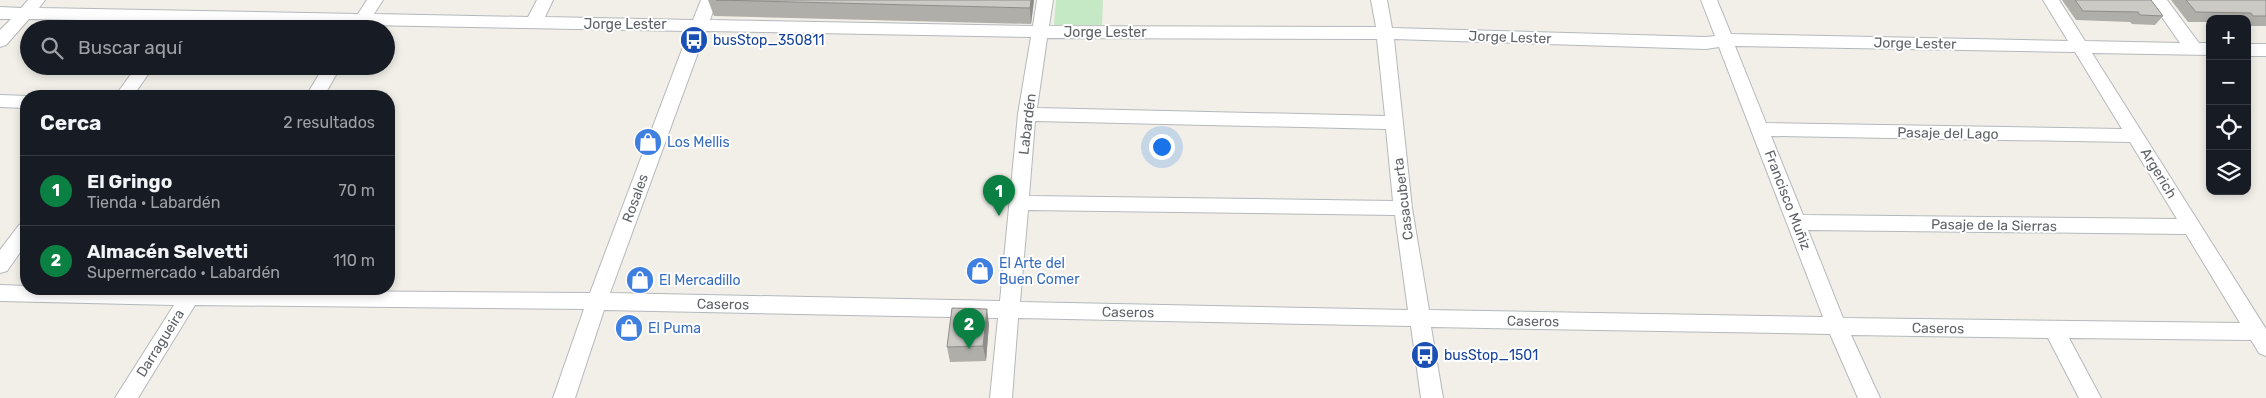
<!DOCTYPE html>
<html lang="es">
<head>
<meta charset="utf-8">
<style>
  :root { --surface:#171b24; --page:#242831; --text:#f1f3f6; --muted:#9ea1a6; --line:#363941; --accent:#0b8043 }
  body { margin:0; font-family:Rubik,sans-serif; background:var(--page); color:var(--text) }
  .controls { position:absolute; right:15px; top:15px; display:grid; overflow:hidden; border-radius:10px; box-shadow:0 2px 8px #0003 }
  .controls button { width:45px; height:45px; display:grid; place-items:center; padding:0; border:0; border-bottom:1px solid var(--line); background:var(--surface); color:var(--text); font:25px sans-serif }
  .you { position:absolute; left:1161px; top:146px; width:18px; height:18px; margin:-12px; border:4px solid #fff; border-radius:50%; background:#1a73e8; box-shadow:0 0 0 8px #1a73e833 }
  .badge { display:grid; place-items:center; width:32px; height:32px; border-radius:50%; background:var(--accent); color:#fff; font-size:16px; font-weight:700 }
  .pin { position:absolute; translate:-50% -41px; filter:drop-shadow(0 1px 2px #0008) }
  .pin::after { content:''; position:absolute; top:26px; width:18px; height:15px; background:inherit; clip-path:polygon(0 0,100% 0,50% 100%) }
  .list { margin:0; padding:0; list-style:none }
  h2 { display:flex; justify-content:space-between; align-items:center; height:65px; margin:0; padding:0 20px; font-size:21px }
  h2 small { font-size:16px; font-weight:400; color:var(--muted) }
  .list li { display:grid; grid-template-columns:32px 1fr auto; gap:15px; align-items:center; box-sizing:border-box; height:70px; padding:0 20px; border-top:1px solid var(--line) }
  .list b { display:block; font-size:19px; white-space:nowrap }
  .list p { margin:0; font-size:16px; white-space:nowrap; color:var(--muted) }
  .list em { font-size:16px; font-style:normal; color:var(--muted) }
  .icon { flex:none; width:28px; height:28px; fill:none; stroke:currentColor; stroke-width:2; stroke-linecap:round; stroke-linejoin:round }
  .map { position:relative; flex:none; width:2266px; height:398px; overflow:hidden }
  .search { position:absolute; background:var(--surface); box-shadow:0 2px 8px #0003; left:20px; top:20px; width:375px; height:55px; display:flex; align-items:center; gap:12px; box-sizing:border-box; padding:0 18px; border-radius:28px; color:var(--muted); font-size:19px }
  .panel { position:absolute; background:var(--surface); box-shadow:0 2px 8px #0003; left:20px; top:90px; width:375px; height:205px; border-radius:20px }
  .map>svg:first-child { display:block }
</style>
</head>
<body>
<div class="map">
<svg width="2266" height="398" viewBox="0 0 2266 398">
  <rect width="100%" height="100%" fill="#f1efe8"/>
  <path fill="#c5e8c5" d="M1056,0H1103L1102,25H1054Z"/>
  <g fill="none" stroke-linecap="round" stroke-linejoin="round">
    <defs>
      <path id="minor" d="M28,0H45L39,8L358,14L367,0H383L374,14L528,17L537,0H553L545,17L693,20L701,0H717L710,20L1033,26L1037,0H1053L1049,26L1376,27L1371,0H1387L1392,28L1706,37L1715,36L1701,0H1717L1731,34L2068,41L2043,0H2059L2085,41L2180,43L2150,0H2167L2199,43H2210V55L2092,53L2266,329V356L2259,353L2251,340L2069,338L2101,398H2079L2048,338L1851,335L1880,398H1858L1830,334L1431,327L1443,398H1421L1411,326L1018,318L1012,398H990L998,318L604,310L575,398H553L584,309L195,305L138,398H115L174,305L0,301V285L26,286V289L590,293L689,31L367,25L365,29H349L351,25L29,19L6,45L0,47V30L11,19H0V7L21,8ZM706,31L1031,37L1018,114L1000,301L610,293ZM1047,38L1377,39L1385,116L1037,108ZM1394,39L1706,49L1719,47L1823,317L1429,310L1412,208ZM1735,46L2075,52L2122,129L1766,123ZM1035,121L1386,129L1393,201L1029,196ZM1771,136L2130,142L2177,219L1803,215ZM1028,210L1395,215L1408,310L1020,302ZM1808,230L2186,234L2240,323L1843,318Z
        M2247,44H2266V56H2247Z
        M137,66H154L133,96H115Z
        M324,66H341L324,96H306Z
        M0,95L28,96L26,108L0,107Z
        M26,223V244L7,271L0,273V250L19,225Z"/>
    </defs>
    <use href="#minor" stroke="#b5b8bc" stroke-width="2"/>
    <use href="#minor" fill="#fff" fill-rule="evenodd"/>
  </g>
  <path fill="#afaea9" d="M708,0H1034L1031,24L714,16Z
    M2062,0H2151L2163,16L2155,25L2132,24L2130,22L2076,20Z
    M2171,0H2266V26H2247V19H2210V22H2188Z
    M989,324L986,361L950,362L947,347Z"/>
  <path fill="#8f8d8a" d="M1031,0H1034L1031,24L1030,8Z
    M987,309L989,324L986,361L983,346Z"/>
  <path fill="#cccac5" stroke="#8f8d8a" d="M716,0H1031L1030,8Z
    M2075,0H2151L2163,16L2140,15L2138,12L2083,11Z
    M2186,0H2266V16H2253L2251,13L2196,12Z
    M952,308L987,309L983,346L947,347Z"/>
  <defs>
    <symbol id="bus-disc" viewBox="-11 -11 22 22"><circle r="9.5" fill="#1a4fb4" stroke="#fff"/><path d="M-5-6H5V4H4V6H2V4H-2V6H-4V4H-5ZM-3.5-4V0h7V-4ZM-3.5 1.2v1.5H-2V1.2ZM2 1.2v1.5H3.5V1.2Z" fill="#fff"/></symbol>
    <symbol id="shop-disc" viewBox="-11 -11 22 22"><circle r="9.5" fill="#3f7fe0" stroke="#fff"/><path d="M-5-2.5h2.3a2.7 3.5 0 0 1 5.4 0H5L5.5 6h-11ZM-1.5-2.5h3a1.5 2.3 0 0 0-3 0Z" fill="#fff"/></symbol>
  </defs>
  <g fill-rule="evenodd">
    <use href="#bus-disc" x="678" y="24" width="32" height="32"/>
    <use href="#shop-disc" x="632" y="126" width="32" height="32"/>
    <use href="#shop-disc" x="964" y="255" width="32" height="32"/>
    <use href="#shop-disc" x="624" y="264" width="32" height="32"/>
    <use href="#shop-disc" x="613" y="312" width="32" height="32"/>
    <use href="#bus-disc" x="1409" y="339" width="32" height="32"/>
  </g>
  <g text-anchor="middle" stroke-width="4" stroke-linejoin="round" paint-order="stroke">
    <g font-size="14" fill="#5f6368" stroke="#fff">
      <text x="625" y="29">Jorge Lester</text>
      <text x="1105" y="37">Jorge Lester</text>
      <text transform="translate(1510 37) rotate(2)" y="5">Jorge Lester</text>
      <text transform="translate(1915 43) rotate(1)" y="5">Jorge Lester</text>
      <text transform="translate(1027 124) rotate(-83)" y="5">Labardén</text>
      <text transform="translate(1948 133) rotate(1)" y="5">Pasaje del Lago</text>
      <text transform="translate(2159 173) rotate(59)" y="5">Argerich</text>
      <text transform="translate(635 198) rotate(-70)" y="5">Rosales</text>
      <text transform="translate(1403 199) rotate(-97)" y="5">Casacuberta</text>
      <text transform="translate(1788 200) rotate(69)" y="5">Francisco Muñiz</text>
      <text transform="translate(1994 225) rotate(1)" y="5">Pasaje de la Sierras</text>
      <text transform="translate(723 304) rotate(1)" y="5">Caseros</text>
      <text transform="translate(1128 312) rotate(1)" y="5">Caseros</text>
      <text transform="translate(1533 321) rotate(1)" y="5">Caseros</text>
      <text transform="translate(1938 328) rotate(1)" y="5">Caseros</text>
      <text transform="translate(160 343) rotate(-58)" y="5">Darragueira</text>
    </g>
    <g font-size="14" fill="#164399" stroke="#fff" text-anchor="start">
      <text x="713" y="45">busStop_350811</text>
      <text x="1444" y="360">busStop_1501</text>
    </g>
    <g font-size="14" fill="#366cbe" stroke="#fff" text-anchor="start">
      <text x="667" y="147">Los Mellis</text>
      <text x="999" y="268">El Arte del<tspan x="999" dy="16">Buen Comer</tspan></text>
      <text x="659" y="285">El Mercadillo</text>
      <text x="648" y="333">El Puma</text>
    </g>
  </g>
</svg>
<div class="controls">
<button>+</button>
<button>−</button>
<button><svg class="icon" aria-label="locate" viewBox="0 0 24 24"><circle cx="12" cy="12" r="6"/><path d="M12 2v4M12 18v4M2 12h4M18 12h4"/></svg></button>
<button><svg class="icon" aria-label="layers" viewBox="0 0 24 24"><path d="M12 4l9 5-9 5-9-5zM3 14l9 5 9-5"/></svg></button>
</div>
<div class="you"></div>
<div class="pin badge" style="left:999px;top:216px">1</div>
<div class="pin badge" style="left:969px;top:349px">2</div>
<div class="search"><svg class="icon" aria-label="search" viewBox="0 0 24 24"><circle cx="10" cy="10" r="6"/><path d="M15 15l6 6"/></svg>Buscar aquí</div>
<section class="panel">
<h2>Cerca<small>2 resultados</small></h2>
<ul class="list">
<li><span class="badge">1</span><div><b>El Gringo</b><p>Tienda · Labardén</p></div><em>70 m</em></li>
<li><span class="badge">2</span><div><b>Almacén Selvetti</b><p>Supermercado · Labardén</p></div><em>110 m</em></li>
</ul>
</section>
</div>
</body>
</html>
